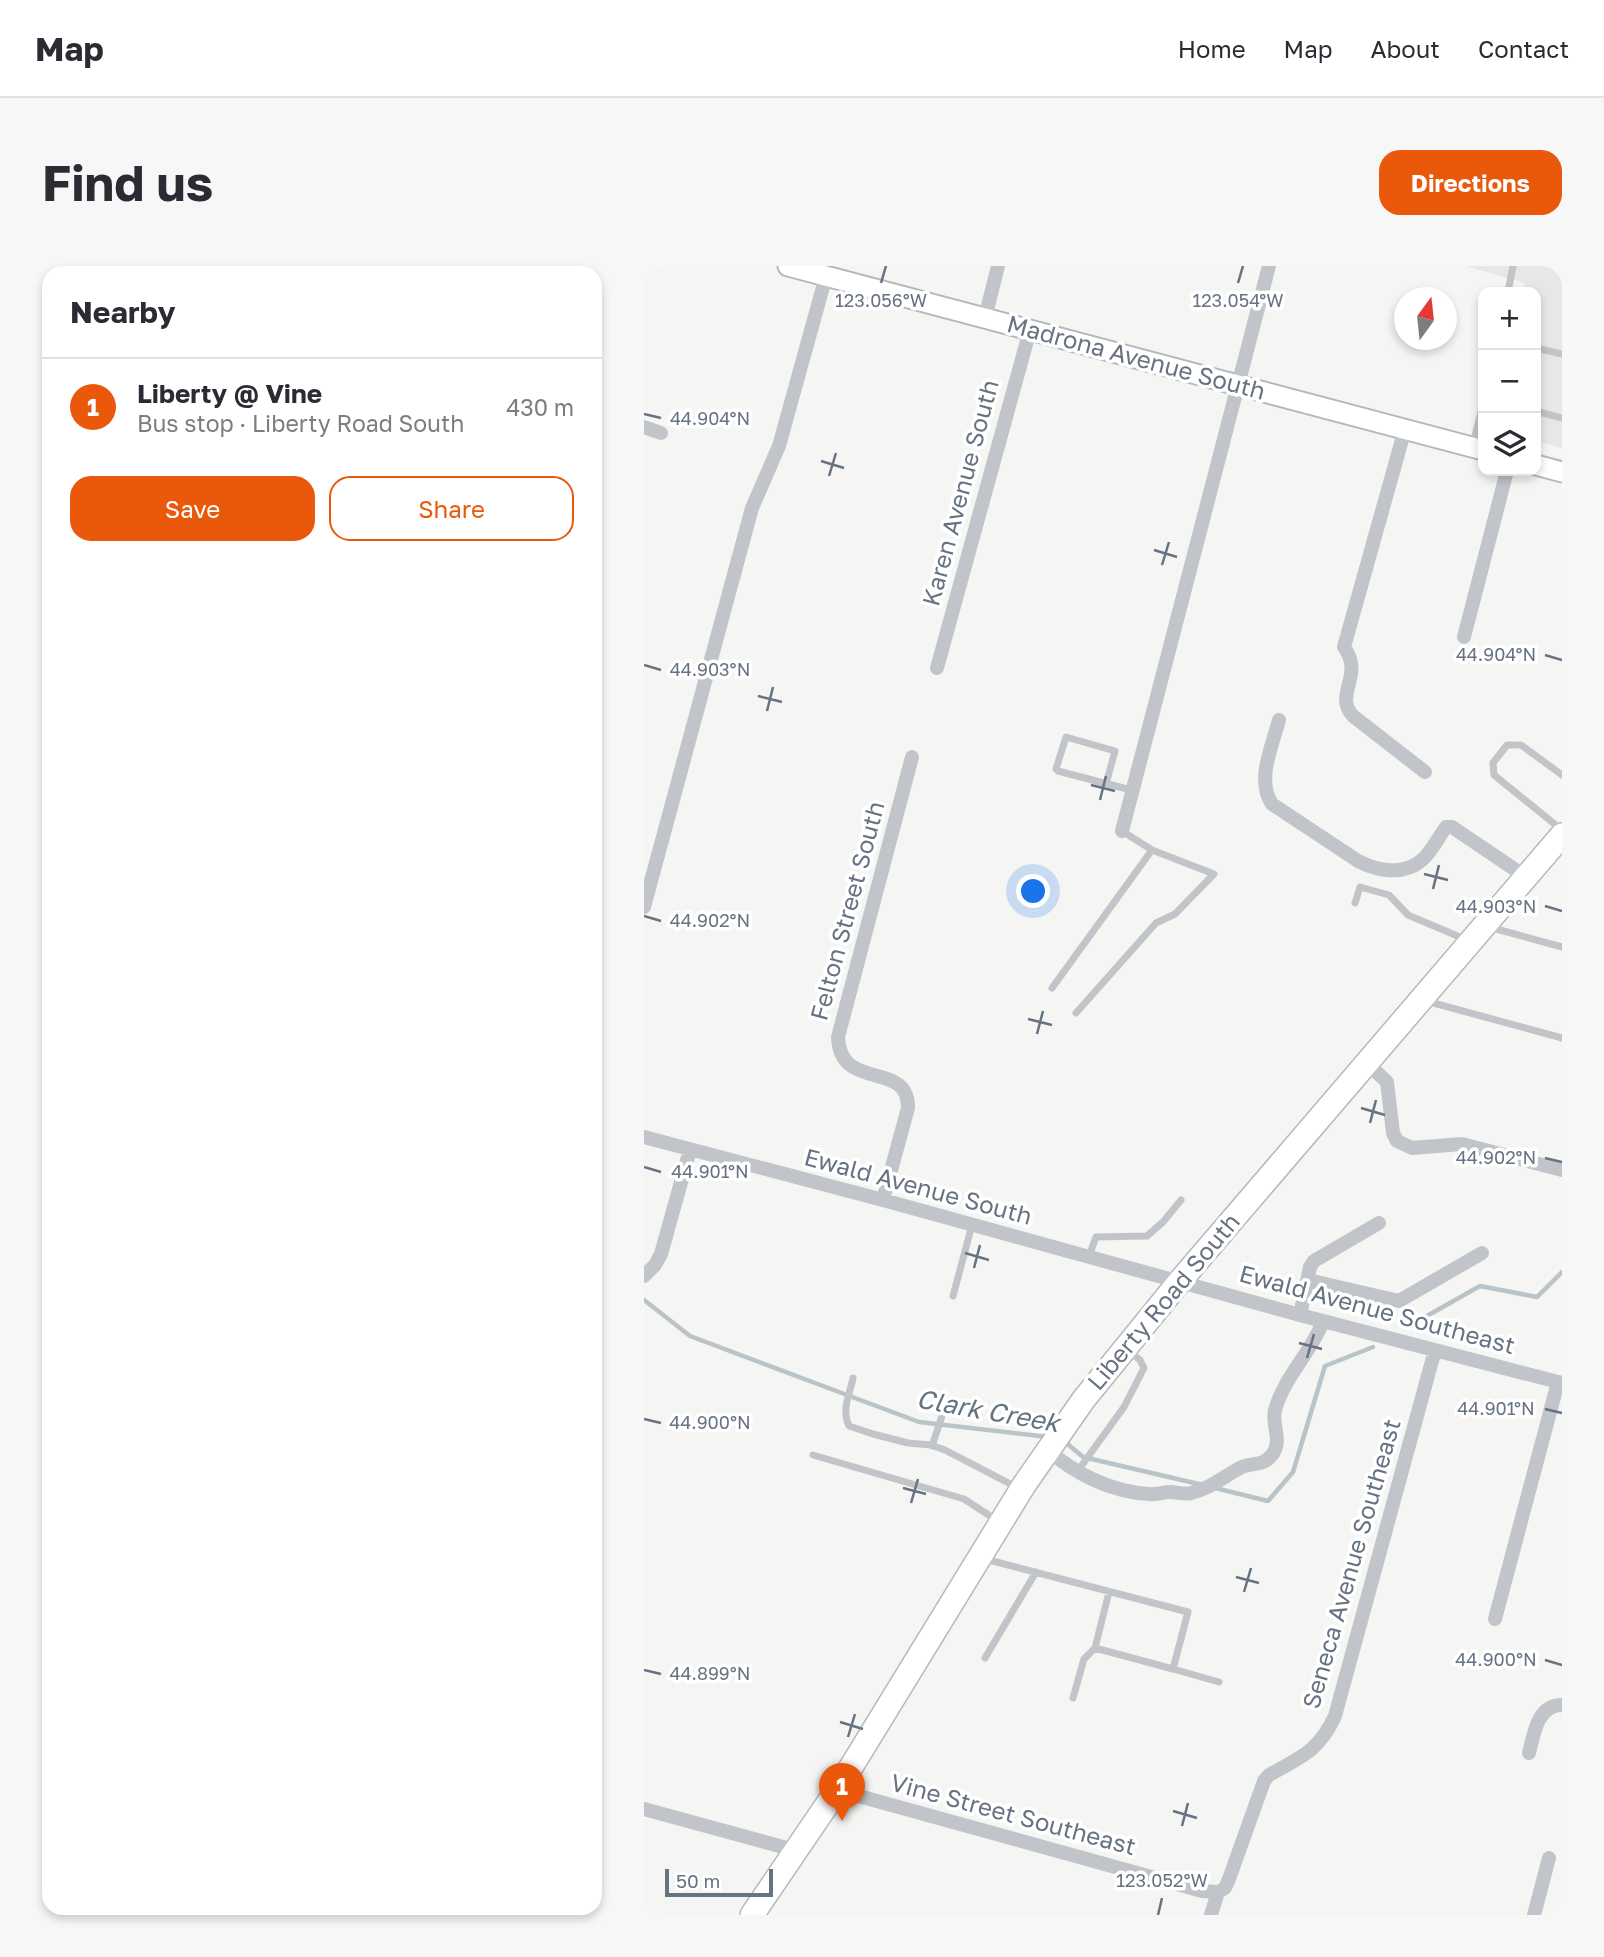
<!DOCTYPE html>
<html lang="en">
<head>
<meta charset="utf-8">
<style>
  :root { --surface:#fff; --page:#f7f7f7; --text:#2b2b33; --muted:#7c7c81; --line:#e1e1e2; --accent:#ea580c }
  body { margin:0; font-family:"Golos Text",sans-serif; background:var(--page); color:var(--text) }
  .controls { position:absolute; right:21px; top:21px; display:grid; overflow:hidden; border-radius:14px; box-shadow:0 4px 10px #0003 }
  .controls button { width:63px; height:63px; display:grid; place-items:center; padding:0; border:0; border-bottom:2px solid var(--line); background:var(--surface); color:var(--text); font:35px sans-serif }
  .compass { position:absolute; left:750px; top:21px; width:63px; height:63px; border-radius:50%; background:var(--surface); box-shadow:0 4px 10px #0003; rotate:15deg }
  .scale { position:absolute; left:21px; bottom:18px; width:108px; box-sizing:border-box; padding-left:7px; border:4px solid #677382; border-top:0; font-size:19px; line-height:24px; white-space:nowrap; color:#677382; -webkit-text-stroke:5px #fff; paint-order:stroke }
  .you { position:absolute; left:390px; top:626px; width:24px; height:24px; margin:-18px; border:5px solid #fff; border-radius:50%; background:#1a73e8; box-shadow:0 0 0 10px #1a73e833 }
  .badge { display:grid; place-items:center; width:46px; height:46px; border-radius:50%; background:var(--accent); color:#fff; font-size:23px; font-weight:700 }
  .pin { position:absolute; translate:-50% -58px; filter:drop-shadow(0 2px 4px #0008) }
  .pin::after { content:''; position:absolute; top:37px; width:24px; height:21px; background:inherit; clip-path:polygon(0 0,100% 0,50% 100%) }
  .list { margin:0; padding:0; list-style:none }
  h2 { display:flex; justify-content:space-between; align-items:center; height:91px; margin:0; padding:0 28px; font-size:30px }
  h2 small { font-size:23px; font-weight:400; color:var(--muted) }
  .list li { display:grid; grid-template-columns:46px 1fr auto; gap:21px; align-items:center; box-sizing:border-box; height:98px; padding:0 28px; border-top:2px solid var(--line) }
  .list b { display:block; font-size:26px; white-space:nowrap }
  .list p { margin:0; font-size:23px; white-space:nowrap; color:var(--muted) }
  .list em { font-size:23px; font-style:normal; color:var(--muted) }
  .actions { display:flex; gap:14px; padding:21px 28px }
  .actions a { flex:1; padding:16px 0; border:2px solid var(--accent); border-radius:21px; text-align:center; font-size:24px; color:var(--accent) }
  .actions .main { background:var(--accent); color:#fff }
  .icon { flex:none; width:38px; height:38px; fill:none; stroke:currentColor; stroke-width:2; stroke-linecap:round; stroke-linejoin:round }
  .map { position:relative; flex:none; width:918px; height:1649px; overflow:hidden; border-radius:21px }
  header { display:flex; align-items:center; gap:42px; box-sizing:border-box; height:98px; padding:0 35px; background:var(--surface); border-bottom:2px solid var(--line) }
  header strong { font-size:33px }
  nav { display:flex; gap:38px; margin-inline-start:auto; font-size:24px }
  .intro { display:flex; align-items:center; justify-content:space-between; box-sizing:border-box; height:168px; padding:0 42px }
  h1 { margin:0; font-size:49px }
  .button { padding:18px 32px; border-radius:21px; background:var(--accent); color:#fff; font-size:24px; font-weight:700 }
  main { display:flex; gap:42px; padding:0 42px }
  aside { flex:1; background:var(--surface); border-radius:21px; box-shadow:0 4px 10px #0003 }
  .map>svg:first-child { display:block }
</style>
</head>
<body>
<header>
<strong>Map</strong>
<nav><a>Home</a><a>Map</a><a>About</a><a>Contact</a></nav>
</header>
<div class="intro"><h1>Find us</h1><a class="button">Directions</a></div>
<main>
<aside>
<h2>Nearby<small></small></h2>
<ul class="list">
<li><span class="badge">1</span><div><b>Liberty @ Vine</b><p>Bus stop · Liberty Road South</p></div><em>430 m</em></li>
</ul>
<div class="actions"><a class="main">Save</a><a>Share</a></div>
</aside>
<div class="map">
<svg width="918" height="1649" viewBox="0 0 918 1649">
  <rect width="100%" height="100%" fill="#f5f6f3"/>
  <path fill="#e6e7e6" d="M822,0H918V182L892,175V26H879L881,17Z"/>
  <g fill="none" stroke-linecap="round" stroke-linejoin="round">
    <path stroke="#b9c3c8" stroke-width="4.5" d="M0,1034L46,1070L275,1156L404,1171
      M767,1059L836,1020L893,1031L918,1006
      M419,1174L439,1191L559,1219
      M571,1222L624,1235L649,1206L681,1100L729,1081"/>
    <defs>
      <path id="secondary" d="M144,0L839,184
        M892,199L918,206"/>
      <path id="primary" d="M108,1649L193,1524L380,1219L440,1133L536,1015L918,569"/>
    </defs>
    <use href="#secondary" stroke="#b4b8bc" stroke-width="23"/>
    <use href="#primary" stroke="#b5b8bc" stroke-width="26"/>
    <path stroke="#c1c4c8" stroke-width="7" d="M864,26L869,0
      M892,82L918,88
      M892,145L918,152
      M828,181L839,139
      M918,509L877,479H863L849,497L850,509L918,564
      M462,518L471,485L422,471L412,503L414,505L487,524
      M711,637L716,621L745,629L764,649L823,674
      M845,661L918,681
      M408,722L508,584
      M782,735L918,772
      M432,747L512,657L531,648L570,608L508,584L478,565
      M445,990L452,971L503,970L519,956L537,934
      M309,1030L328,959
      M209,1112C206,1128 197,1144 205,1160L229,1168L264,1177L287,1179L301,1184L374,1222
      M288,1180L303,1135
      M169,1189L320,1233L354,1255
      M433,1206L480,1141L500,1102L496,1094L483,1084
      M341,1293L544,1346L529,1403L451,1382L465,1326
      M341,1392L392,1306
      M529,1403L575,1416
      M429,1432L440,1393L451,1382"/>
    <path stroke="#c1c4c8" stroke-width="14" d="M341,52L354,0
      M0,161L17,167
      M761,163L700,381C721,410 689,428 709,450L781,506
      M820,371L863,205
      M293,402L386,64
      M635,454C628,481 612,514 628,538L714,595C733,605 760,610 778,594C788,585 794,572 802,561H808L882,611
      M478,565L625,0
      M0,641L108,242L135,180L182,10
      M723,797L743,816L749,867L753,875L768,882L818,878L918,904
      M0,871L239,934L656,1049L918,1117
      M239,934L264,842C265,793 196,827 194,771L268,491
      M0,1010L11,999L17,988L46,884
      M664,1014L755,1035L838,987
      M656,1049L666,1001L670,995L735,957
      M404,1184C431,1208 468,1226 505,1228C512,1229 519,1226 526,1226C533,1226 540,1229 547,1227C565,1223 578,1212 594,1203C605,1196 618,1201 627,1190C640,1175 627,1160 631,1144C641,1109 668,1086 679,1055
      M851,1353L914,1116
      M885,1487C890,1468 893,1439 918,1439
      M193,1524L558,1625L574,1626
      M0,1543L150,1584
      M567,1649L574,1626L581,1622L585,1613L620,1515L625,1509C657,1491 675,1485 691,1450L791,1084
      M890,1649L905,1592"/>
    <use href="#secondary" stroke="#fff" stroke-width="19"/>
    <use href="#primary" stroke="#fff" stroke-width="23"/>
  </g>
  <path fill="none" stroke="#677382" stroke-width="2.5" d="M237,17L242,0M594,17L599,0M0,148L17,152M177,195L200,202M185,210L192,187M510,284L533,291M518,299L525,276M901,389L918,394M0,399L17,404M114,430L138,436M123,445L129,421M447,519L471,525M456,534L462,510M780,608L804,614M789,623L795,599M901,640L918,645M0,650L17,655M384,753L408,759M393,768L399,745M717,842L741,849M726,857L732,834M901,892L918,896M0,901L17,906M321,987L345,994M330,1002L336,979M655,1077L678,1083M663,1092L670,1068M901,1143L918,1147M0,1153L17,1157M259,1222L282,1228M267,1237L274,1213M592,1311L615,1317M600,1326L607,1302M901,1394L918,1399M0,1404L17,1408M196,1456L219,1463M204,1471L211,1448M529,1545L553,1552M538,1560L544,1537M514,1649L518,1632"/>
  <g text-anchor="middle" stroke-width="7" stroke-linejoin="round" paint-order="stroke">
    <g font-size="24" fill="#677382" stroke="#fff">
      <text transform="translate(492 92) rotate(15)" y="8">Madrona Avenue South</text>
      <text transform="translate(317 227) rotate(-75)" y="8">Karen Avenue South</text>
      <text transform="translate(204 645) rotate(-75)" y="8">Felton Street South</text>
      <text transform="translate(274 921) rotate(15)" y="8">Ewald Avenue South</text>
      <text transform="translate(520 1036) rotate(-50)" y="8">Liberty Road South</text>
      <text transform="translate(733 1044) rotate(15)" y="8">Ewald Avenue Southeast</text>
      <text transform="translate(708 1298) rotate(-74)" y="8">Seneca Avenue Southeast</text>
      <text transform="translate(369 1549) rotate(15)" y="8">Vine Street Southeast</text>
    </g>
    <g font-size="26" font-style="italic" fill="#63747f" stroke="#fff">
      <text transform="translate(344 1145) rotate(10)" y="9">Clark Creek</text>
    </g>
  </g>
  <g font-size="18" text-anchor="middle" fill="#677382" stroke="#fff" stroke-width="7" stroke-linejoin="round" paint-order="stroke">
    <text x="594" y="41">123.054°W</text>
    <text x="237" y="41">123.056°W</text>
    <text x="66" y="159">44.904°N</text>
    <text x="852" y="395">44.904°N</text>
    <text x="66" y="410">44.903°N</text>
    <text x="852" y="647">44.903°N</text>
    <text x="66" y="661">44.902°N</text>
    <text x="852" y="898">44.902°N</text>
    <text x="66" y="912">44.901°N</text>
    <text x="852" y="1149">44.901°N</text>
    <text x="66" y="1163">44.900°N</text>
    <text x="852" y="1400">44.900°N</text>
    <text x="66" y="1414">44.899°N</text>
    <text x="518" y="1621">123.052°W</text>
  </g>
</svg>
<div class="controls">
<button>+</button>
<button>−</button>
<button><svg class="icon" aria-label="layers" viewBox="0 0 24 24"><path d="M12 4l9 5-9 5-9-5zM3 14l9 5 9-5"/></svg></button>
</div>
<svg class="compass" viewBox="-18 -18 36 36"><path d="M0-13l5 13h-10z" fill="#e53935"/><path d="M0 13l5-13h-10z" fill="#7c7c81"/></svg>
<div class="scale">50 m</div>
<div class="you"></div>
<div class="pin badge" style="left:198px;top:1555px">1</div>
</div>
</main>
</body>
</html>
